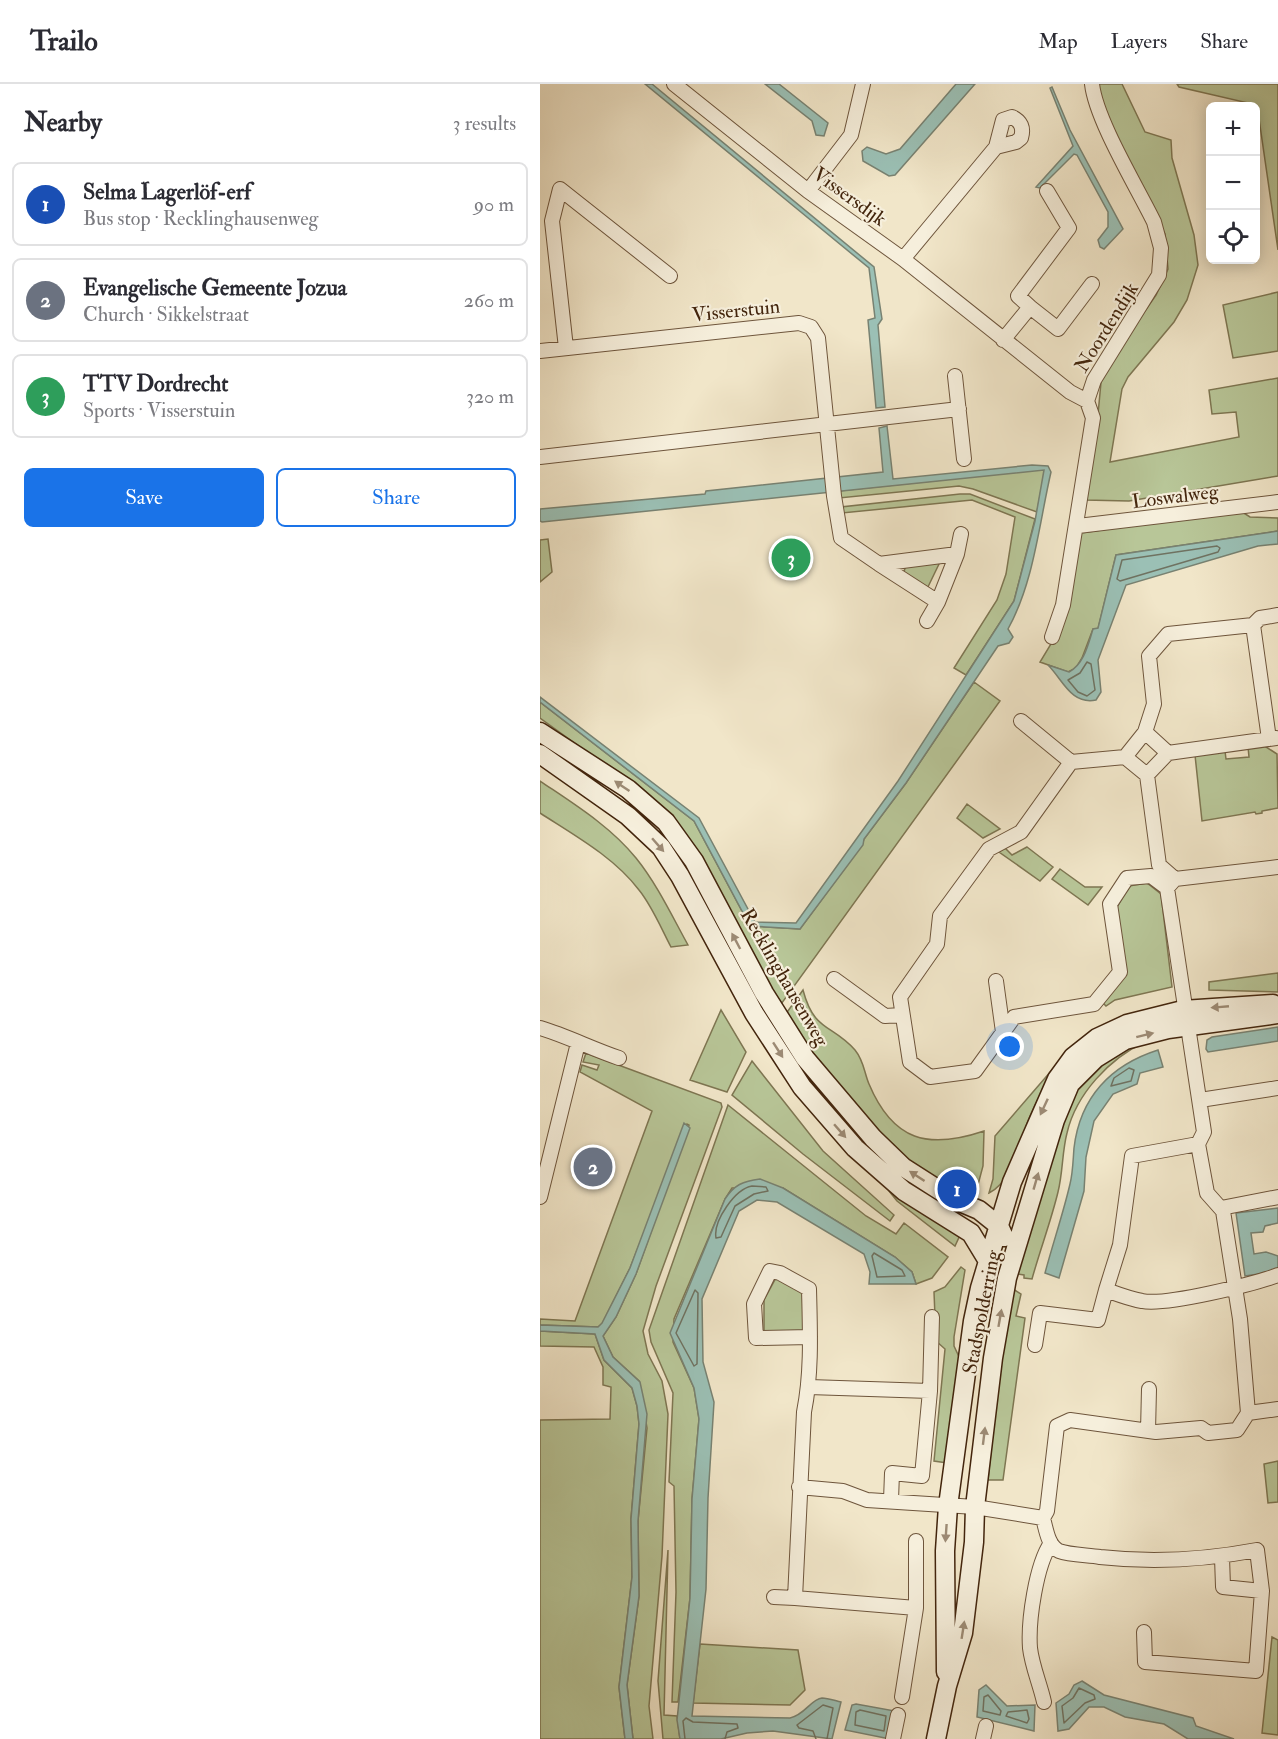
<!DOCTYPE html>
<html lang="en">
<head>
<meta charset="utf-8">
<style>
  :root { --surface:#fff; --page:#f2f2f3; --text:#2b2b33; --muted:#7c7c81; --line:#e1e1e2; --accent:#1a73e8 }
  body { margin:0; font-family:"IM FELL Double Pica",serif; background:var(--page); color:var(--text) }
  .controls { position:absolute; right:18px; top:18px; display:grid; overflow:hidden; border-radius:9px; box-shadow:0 3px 15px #0003 }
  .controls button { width:54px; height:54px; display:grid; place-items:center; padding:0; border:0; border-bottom:2px solid var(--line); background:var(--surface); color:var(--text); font:30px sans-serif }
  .you { position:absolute; left:470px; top:963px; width:21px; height:21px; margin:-15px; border:4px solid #fff; border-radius:50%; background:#1a73e8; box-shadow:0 0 0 9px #1a73e833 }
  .badge { display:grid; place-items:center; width:39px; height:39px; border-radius:50%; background:var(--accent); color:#fff; font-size:20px; font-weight:700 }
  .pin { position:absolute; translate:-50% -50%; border:3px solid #fff; box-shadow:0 2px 6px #0006 }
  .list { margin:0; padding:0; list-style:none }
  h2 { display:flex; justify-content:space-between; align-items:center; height:78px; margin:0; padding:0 24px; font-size:26px }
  h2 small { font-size:20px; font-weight:400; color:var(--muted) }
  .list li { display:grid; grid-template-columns:39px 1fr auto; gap:18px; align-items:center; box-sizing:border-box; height:84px; margin:0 12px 12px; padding:0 12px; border:2px solid var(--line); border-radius:9px }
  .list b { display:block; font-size:22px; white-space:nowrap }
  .list p { margin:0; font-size:20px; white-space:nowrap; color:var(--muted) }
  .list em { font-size:20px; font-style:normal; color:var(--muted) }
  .actions { display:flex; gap:12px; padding:18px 24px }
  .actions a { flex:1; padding:14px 0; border:2px solid var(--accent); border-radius:9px; text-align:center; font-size:21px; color:var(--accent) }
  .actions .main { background:var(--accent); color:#fff }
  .icon { flex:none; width:33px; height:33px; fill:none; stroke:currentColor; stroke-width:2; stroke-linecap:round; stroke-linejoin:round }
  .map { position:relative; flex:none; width:738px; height:1655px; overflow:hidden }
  header { display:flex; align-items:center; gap:36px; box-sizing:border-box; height:84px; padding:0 30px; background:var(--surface); border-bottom:2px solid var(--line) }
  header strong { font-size:28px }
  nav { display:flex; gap:33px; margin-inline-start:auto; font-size:21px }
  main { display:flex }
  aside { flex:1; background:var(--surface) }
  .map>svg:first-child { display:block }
</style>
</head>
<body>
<header>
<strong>Trailo</strong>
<nav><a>Map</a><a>Layers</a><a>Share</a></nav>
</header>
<main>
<aside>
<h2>Nearby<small>3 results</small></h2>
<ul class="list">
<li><span class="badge" style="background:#1a4fb4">1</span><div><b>Selma Lagerlöf-erf</b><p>Bus stop · Recklinghausenweg</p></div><em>90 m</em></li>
<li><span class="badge" style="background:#6b7280">2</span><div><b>Evangelische Gemeente Jozua</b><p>Church · Sikkelstraat</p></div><em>260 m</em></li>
<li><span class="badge" style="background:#2e9e5b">3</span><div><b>TTV Dordrecht</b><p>Sports · Visserstuin</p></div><em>320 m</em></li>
</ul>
<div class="actions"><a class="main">Save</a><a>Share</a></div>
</aside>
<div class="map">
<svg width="738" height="1655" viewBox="0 0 738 1655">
  <rect width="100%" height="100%" fill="#f1e6c9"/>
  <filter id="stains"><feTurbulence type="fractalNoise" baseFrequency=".00333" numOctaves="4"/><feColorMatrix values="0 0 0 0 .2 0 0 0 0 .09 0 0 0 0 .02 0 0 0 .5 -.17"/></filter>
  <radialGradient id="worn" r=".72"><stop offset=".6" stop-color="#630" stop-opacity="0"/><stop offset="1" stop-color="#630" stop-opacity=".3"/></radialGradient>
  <path fill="#b8c698" stroke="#7e7652" stroke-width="1.5" d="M555,0H582L605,48L631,56L632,74L654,151L658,181L647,216L634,238L588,293L582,305L570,378L699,353L696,328L672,330L669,306L738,294V392L589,417L545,416L555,362L562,288L616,211L628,185L625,150L566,35Z
    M637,0H738V166L717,21L639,3Z
    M738,208V267L693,274L683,221Z
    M505,385L497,428L433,405L419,402L299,414L298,407Z
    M420,410H430L495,435L474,517L426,591L414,584L457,516L466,490L475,433L432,416L302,429L301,423Z
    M699,426L710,433L738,434V447L576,471L558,545H553L542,574L536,584L528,588L500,578L517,550L541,449Z
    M8,455L12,488L0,498V456Z
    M400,478L386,507L363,491L366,481Z
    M434,598L460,617L239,923L109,713L0,634V618L154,737L210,842L260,845L322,761L324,755L366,699Z
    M723,661L737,670L738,724L722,727V729L716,730L715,728L662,737L655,671L685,667L686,675L709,673L708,663Z
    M0,697C34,720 70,742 96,774C117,800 132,832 148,861L131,863C121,844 112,822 99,806C74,773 34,751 0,729Z
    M427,720L460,745L443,754L417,734Z
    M487,763L513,783L500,797L459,768L465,764L472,771Z
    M520,785L545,803H562L548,821L512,795Z
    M607,799L621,810L632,903L575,916L566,922L562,918L583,886L576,825L589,802Z
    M738,889V908L669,906V898Z
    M263,906C274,948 292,940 315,966C324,977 324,988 329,1000C353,1057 388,1066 444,1047L443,1082L435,1112C361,1106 285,987 245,931Z
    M181,926L206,968L187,1008L150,996Z
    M605,958C570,974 536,1010 527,1049C522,1068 523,1088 518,1108C511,1137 500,1166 492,1195L484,1194V1191L477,1190L519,1035L546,990L583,962Z
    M46,969L181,1019L182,1023L116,1202L103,1247L108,1270L122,1297L128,1330L122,1472L109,1622L113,1655H93L87,1601L99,1512L98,1437L107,1344L99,1297L73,1273L63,1252L76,1233L96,1190L149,1041L147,1040L90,1184L62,1240L58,1243L0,1241V1235L35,1237L112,1027L40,988L42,981L57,986L59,981L43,978Z
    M212,977L283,1067L354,1131L350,1137L263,1070L192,1011Z
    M518,979C508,996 498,1014 490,1032C480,1055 473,1098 449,1109L453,1095L455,1052Z
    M188,1021L326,1132L356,1150L364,1139L408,1173L392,1194L376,1200L372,1188L355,1173L243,1104H192L185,1115L134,1235L133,1258L154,1304L159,1335L152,1415L150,1514L138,1618H132L136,1508L134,1402L129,1398L133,1309L111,1258L109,1246Z
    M349,1107L421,1149L415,1162L357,1117Z
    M421,1183L425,1186L414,1253V1262L422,1279L407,1379L394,1377L405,1265L396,1257L394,1208L405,1203Z
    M237,1192L264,1205V1247H224V1216Z
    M473,1205L481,1210L476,1232L485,1234L463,1396H448L462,1261Z
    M0,1247L55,1250L64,1276L92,1304L97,1322L99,1340L91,1435L92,1493L79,1603L85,1655H0V1336L70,1335L71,1303L63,1301V1283L54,1263L0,1262Z
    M738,1377V1418L728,1419L724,1380Z
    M128,1466L124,1631L137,1632L140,1655H123L118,1597Z
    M732,1553L738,1556V1651L722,1649Z
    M160,1560L258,1566L265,1606L250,1621L153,1619Z"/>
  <path fill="#9bc0b5" stroke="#788272" stroke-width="1.5" d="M105,0H112L334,183L342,235L338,241L345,323L336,324L328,236L335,234L329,184Z
    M225,0H239L288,39L284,52L276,51L272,37Z
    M416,0H435L355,91L349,92L323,77L322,67L327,63L346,70L360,65Z
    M512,3L530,46L583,145L564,165L560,163L558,156L568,143V128L537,71L534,70L500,104L496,103L533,62L510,4Z
    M347,342L353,395L492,381L508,382L511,388C499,440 494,498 468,545L473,553L469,559L458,562L366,699L324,755L323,761L260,845L210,842L154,737L0,618V613L159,734L215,838L256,839L358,697L474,517L495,437L504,386L2,438L0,437V425L165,410L166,407L343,388L339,344Z
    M738,447V460L718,462L586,501L558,576L561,608L556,616C531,621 523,596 508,581L529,588C544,580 548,561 553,545L558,544L576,471Z
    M738,943V957L668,968L666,965L667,956L672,953Z
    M618,966L623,983L600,989L597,1000L573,1010L554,1037L546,1073L544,1107L519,1194L505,1189C513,1159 523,1130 530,1100C533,1088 533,1076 534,1064C540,1013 571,981 618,966Z
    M144,1039L150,1044L96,1190L76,1233L63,1252L73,1273L100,1298L107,1330L98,1437L99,1512L87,1601L93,1655H85L79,1603L92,1493L91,1435L99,1340L97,1322L92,1304L64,1276L55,1250L0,1247V1241L58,1243L62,1239L90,1184Z
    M220,1095L243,1104L355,1173L372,1188L376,1200H329L330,1188L324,1170L237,1118L217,1116L199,1127L162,1215L163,1278L174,1318L168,1414L166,1505L152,1632L250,1634C265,1631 271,1615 282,1614C288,1614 296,1617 301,1618L292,1655L233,1647L207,1649L181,1655H140L137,1636L150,1514L152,1415L159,1335L154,1304L130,1249L185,1115C194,1101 203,1097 220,1095Z
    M738,1124V1139L725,1142L723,1148L711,1149L714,1170L726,1168L738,1172V1187L705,1192L696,1129Z
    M542,1597L564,1611L653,1634L656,1642L694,1655H648L624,1640L585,1633L564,1623H549L529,1645L518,1647L516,1619L529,1610L534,1601Z
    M446,1601L467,1622L495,1621L494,1647L437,1633L439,1606Z
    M316,1620L355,1627L350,1655L305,1646L312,1621Z"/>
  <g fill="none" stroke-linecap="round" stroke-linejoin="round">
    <path stroke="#6f7261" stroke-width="1.5" d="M677,462L680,464L678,468L580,497L577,495L582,476Z
      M547,578L551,580L555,606L547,612L538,608L528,596L540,589Z
      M589,984L594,986L591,997L571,1002L574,994Z
      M212,1102L226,1103L228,1107L214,1110L195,1122L181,1153L176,1154C173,1137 195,1105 212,1102Z
      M334,1169L362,1186L365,1192L337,1193L332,1172Z
      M155,1206L158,1209L157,1280L154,1282L136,1249Z
      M539,1604L554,1611L555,1615L545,1619L524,1639L522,1622L533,1614Z
      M448,1611L461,1627L460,1631L443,1627L444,1613Z
      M320,1626L346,1632L344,1647L315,1641L316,1628Z
      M487,1626L489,1635L487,1639L466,1632L468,1628Z
      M145,1655L143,1637L146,1634L153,1638L197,1640L198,1644L187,1648L185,1655
      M276,1655L273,1647L259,1644L257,1641L283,1621L293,1624L287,1655"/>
    <defs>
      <path id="street" d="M134,0L268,107L363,175L530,308L547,317
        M268,107L311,51L323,0
        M363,175L456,63L476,58L481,54C484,44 481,37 472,33L463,36L456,63
        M490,223L478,212L529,144L507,107
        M463,256L490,223L518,245L552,200
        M26,264L12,137L20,105L130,192
        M0,267L259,239L271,243L278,254L294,412L301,454L339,480L417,470
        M415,292L424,375
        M0,373L419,325
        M538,442L738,418
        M339,480L398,518L417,470L421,450
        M387,537L398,518
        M713,541L720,534L738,531
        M512,553L523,521L553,334L547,317L554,296L619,191L621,164L614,138C597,103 556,36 552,0
        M481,637L531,678L585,673L605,648L628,669L607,691L585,673
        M605,648L614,620L609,572L628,550L713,541L729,655
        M628,669L736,654
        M531,678L481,748L449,765L400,832L397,860L360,913L370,978L390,993L435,987L474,933L554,920L580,888L570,820L587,794L611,792L627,804L635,795L738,783
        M607,691L619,781L635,795
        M627,804L664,1048L658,1060L667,1109L683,1127L700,1235L708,1329L738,1325
        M294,895L345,932L362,931
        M456,897L463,948
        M0,944C27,952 52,965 79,974
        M660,1016L738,1004
        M658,1060L592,1072L580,1161L566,1206C577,1210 590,1215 602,1217C626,1222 714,1200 738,1191
        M0,1113L38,959
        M681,1124L738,1113
        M270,1253L216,1254L214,1220L230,1187L240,1189L269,1205C270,1246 272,1288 264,1328L255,1514L376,1524
        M495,1261L500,1229L558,1236L566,1206
        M269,1303L390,1307
        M608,1347L609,1305
        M259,1403L303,1407L327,1416L435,1423L503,1434C506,1445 508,1462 519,1467C530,1471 548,1471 560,1473C614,1479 664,1476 717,1466L722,1507L716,1587L605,1578L604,1548
        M351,1416L352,1389L382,1392L390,1307L392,1233
        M503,1434L507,1427L517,1342L530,1336L616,1348L661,1344L668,1349L697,1346L708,1329
        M682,1473L683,1503L722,1507
        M234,1513L255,1514
        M362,1613L376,1524V1457
        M504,1618C500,1600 492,1582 490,1564C488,1537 496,1481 511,1459
        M353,1655L358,1631
        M443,1655L446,1642"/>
      <path id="secondary" d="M0,648L88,705L126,738L154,777L224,909L265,974L333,1054L363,1083L413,1115L439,1126L459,1142L464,1153
        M0,670L88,732L121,763L140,792L214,929L262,1003L315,1064L364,1107L431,1149L448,1177
        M406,1588L405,1467L408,1422L433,1237L440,1204L472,1098L517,995L533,973L557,954L587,940L643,926L733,920
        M396,1655L407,1602L423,1549L434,1458L435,1423L453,1274L467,1194L515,1036L530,1000L556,974L585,956L628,945L738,930"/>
    </defs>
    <use href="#street" stroke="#6e553c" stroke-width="16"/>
    <use href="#secondary" stroke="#43250d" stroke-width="21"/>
    <use href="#street" stroke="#f6efdc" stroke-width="14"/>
    <use href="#secondary" stroke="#f6efdc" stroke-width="18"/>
  </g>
  <defs><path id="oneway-solid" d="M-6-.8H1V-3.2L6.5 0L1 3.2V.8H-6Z" transform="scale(1.5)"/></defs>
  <g fill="#9c8a74">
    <use href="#oneway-solid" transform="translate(82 702) rotate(-146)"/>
    <use href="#oneway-solid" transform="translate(118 761) rotate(49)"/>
    <use href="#oneway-solid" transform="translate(196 857) rotate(-118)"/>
    <use href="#oneway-solid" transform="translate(680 923) rotate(175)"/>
    <use href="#oneway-solid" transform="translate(605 951) rotate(-14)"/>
    <use href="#oneway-solid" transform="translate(238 966) rotate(57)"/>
    <use href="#oneway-solid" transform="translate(504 1023) rotate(115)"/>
    <use href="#oneway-solid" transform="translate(300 1047) rotate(49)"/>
    <use href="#oneway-solid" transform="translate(377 1092) rotate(-147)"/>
    <use href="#oneway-solid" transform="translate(496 1097) rotate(-74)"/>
    <use href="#oneway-solid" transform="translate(460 1234) rotate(-80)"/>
    <use href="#oneway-solid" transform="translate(444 1352) rotate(-83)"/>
    <use href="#oneway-solid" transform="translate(406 1449) rotate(94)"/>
    <use href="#oneway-solid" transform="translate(423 1546) rotate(-81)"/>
  </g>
  <g text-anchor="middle" stroke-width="4.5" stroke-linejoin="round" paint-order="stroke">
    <g font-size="20" fill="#43250d" stroke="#f6efdc">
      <text transform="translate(310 112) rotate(36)" y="7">Vissersdijk</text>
      <text transform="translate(196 226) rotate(-6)" y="7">Visserstuin</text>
      <text transform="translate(566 243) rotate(-58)" y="7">Noordendijk</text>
      <text transform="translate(635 412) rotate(-7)" y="7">Loswalweg</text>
      <text transform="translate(245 893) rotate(60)" y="7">Recklinghausenweg</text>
      <text transform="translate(441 1228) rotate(-79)" y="7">Stadspolderring</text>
    </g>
  </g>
  <rect width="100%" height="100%" filter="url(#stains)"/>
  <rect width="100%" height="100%" fill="url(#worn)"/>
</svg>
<div class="controls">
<button>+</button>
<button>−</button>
<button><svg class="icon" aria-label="locate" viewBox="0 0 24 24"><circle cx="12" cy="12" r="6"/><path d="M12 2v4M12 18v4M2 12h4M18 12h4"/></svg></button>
</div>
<div class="you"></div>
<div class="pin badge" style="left:417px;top:1105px;background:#1a4fb4">1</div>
<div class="pin badge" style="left:53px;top:1083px;background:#6b7280">2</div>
<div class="pin badge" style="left:251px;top:474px;background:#2e9e5b">3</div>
</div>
</main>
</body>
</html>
